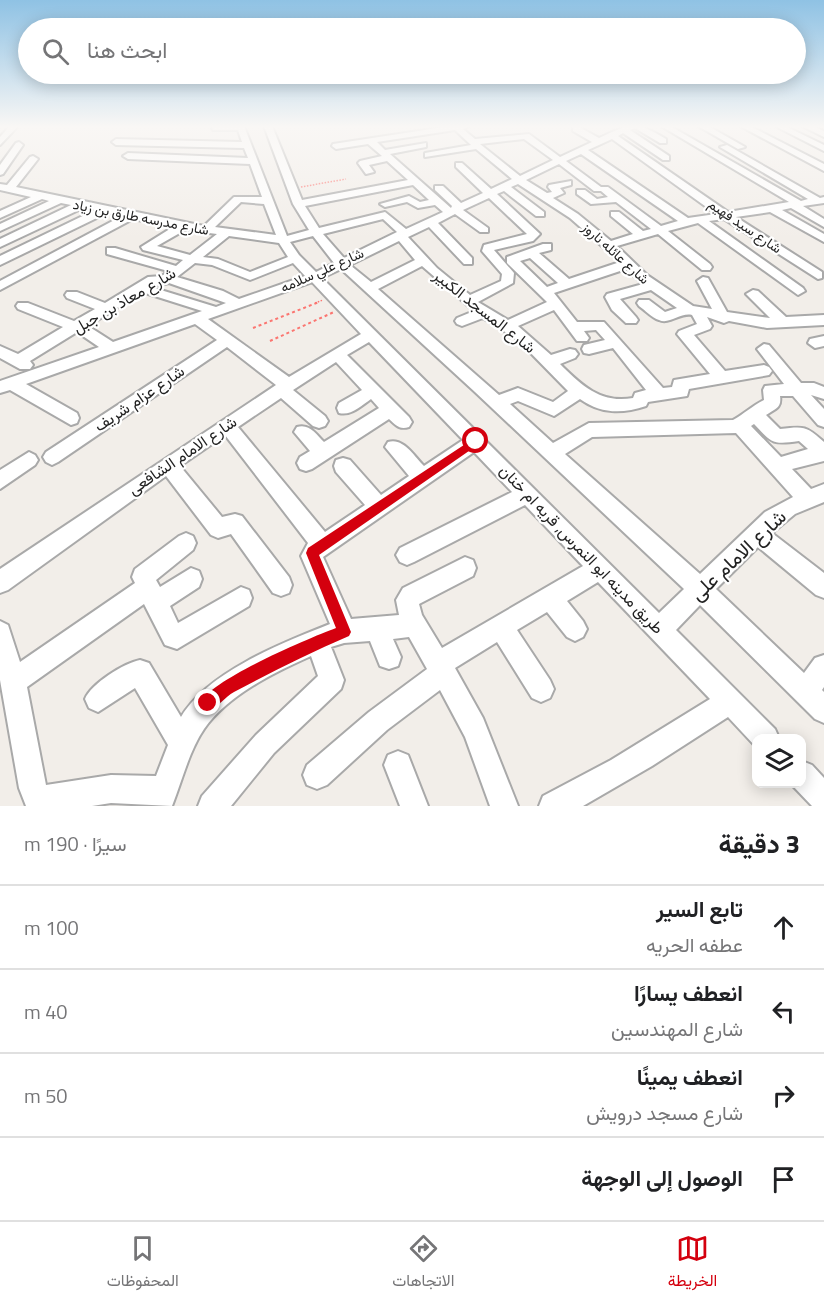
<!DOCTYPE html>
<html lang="ar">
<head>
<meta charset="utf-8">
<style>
  :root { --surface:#fff; --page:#f2f2f2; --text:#202124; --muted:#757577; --line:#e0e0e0; --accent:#d4000e }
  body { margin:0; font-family:"Titillium Web",Vazirmatn,sans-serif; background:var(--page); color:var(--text); direction:rtl }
  .controls { position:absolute; right:18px; bottom:18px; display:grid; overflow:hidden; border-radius:12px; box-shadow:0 3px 15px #0003 }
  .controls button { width:54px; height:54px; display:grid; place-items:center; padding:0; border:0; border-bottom:2px solid var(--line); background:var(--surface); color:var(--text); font:30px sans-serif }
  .stop { position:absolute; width:18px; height:18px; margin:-14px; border:4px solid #d4000e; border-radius:50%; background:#fff }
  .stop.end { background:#d4000e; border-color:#fff; box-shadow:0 2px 6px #0008 }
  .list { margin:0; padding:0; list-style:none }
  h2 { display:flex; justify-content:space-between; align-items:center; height:78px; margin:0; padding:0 24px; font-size:26px }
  h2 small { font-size:20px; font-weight:400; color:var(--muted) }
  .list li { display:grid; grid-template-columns:39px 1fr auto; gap:18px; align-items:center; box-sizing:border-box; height:84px; padding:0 24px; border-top:2px solid var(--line) }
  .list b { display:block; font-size:22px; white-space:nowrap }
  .list p { margin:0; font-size:20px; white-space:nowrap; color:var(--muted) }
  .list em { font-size:20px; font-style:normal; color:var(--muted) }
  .icon { flex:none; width:33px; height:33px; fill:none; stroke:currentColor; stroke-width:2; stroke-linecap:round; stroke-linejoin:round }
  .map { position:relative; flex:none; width:824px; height:806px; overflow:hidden; direction:ltr }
  .search { position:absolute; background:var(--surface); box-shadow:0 3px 15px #0003; left:18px; right:18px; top:18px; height:66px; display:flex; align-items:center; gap:15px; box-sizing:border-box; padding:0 21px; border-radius:33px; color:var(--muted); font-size:22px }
  .sheet { height:414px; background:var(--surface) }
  nav { display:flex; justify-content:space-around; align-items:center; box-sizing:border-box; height:84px; border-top:2px solid var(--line); background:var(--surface); font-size:16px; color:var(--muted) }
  nav a { display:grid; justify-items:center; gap:3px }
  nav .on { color:var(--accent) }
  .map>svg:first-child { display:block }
</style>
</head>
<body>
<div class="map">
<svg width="824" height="806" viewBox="0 0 824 806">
  <rect width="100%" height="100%" fill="#f2eee9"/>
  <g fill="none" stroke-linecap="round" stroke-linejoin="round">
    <defs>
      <path id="minor" d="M10,126H18L0,145V137Z
        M215,126H244L287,236L309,230L293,204L264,126H272L302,200L408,180L387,161L369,165L374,172L366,174L358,163L360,161L382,156L368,144L336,149L332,146L333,144L451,126H469L463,129L475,139L529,134L560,157L592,142L573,131V127H579L599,138C632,123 634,120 666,139V143H660L635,128L630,130L669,156V160H663L623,133L618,136L728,212L789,202L661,126H670L801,201L808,199L720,147L727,145L820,198L824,197V203L803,206L824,219V227L791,208L782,210L824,234V242L770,212L736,217L822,272V278L818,279L724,219L709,221L803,288L805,291L798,295L698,223L668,231L710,264L712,267L710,270H702L658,234L617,246L647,275L693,306L712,309L697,281L703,277L708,278L727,312L770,318L746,294L753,290L758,291L786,317L824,315V325L767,328L729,321L724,323L707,317L712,326L710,329L694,335L725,371L764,365L769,367L772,371L769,375L689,389L687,396L648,402L646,406C622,414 601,414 580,399L554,416L518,401L510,404L553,443L589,423L733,420C744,414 752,406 764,400L763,390L765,386L784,384L757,349L764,344L769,345L801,383H814L824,387V399L811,395L824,409V427L818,425L793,396H780C782,408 775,409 766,415L780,429C805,426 806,426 824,442V461L792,469L811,489L824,484V502L795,514L772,533L824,573V598L816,595L758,547L716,589L804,673L815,658L824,655V687L822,690L824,692V723L815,719L700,605L676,630L775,729L779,738H756V747L728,717L652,766L583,806H539L543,796L611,760L710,699L598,582L567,601L583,621L587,629L583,637L575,641L567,637L547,612L517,630L550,680L554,689L550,698L541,702L532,698L497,642L455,668L483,718L518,806H490L465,737L440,690L387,730L327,785L317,789L307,785L303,775L307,765L369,712L427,669L409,637L393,639L401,657L398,666L389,669L380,666L370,641L344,643L331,647L344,680L341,689L274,753L231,806H198L202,796L256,735L318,676L311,656C273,673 228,695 204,729C189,751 182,781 172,806L111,803L92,806H26L19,788L0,680V621L8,625L20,662L135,583L132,577L135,569L179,536L186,533L193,536L196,543L193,550L156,580L160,587L191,568L199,571L202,579L199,587L170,606L178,623L241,587L249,590L252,598L249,606L177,649L165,645L144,604L27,687L46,785L111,775L156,776L168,745L135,688L98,712L89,708L85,699C91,684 124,663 140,660L149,663L181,717C208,672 282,643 330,624L301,556L308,543L225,435L180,466L222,517L235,514L242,516L289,577L292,585L289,593L281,596L273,593L231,534L218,538L211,535L166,476L8,590L0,593V569L276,385L227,347L58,462L52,465L46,462L43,457L46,452L217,340L195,324L26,384L77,413L79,418L77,423L71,425L10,390L0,393V381L99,347L77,332L30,361L33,365L30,369H20L0,358V346L18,354L63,327L18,309L16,306L18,303H28L74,321L95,309L67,298L65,295L67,292H77L105,303L148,277L162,276L168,271L107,254V248H115L176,266L183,260L143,250L141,247L173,227L133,219L0,290V281L122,216L107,213L0,265V256L95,210L83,208L0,247V239L71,205L61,203L0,231V224L49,201L42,199L0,218V211L31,197L0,190V184L7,185L30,157L33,156L38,159L16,187L204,226L234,197H262L250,164L128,159L123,156L128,153L248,158L244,148L116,145L112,142L116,139L242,142L238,130H213L212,128ZM455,130L471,145L425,153V157L476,149L512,179L491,189L462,163H456V167L483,193L461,203L443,186H435V190L452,206L451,208L390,154L426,147V143L385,150L377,142ZM524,139L553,160L520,176L480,144ZM612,139L716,214L688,218L588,150ZM581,154L678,221L661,226L608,187H601L566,161ZM559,164L594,191H601L608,197L597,199L585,190H577V194L591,204L616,202L651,229L643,231L619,212H611V216L633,234L611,241L578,214L553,198L564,193L560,188L571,185V181L549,185L548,187L552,192L547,193L526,180ZM518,184L570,218L620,262L569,279L539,253L551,250V244H543L507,257V263L547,302L508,320L478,302L513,283L514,273L494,250L533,241L540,234L497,194L504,191L536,216H544V212L511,187ZM413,185L429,200L420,202L409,196L380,204L385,207L407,202L418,208L435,205L443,212L406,229L385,212L319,228L305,206ZM489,198L527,234L484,245L482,251L502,274L501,281L470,295L437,268L408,237L429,227L464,264H472V258L438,223L455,214L480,232H488V228L463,210ZM241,202L264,204L276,235L215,227ZM383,219L397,232L344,258L323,234ZM185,230L217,234L190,255L157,246ZM229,236L279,243L288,257L250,272L218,259L203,257ZM313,236L334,263L316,272L299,255L290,242ZM399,241L415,260L371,282L350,265ZM530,258L558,283L547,287L520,261ZM195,263L212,265L250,280L293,263L305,276L239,299L223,291L177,277ZM422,266L474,311L457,318L455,321L457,324L462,326L483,318L518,340L568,391L553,402L518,388L499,395L378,289ZM341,269L475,392L684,589L659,613L322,278ZM626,269L643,284L607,294L605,297L612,310L626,323H636L638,320L636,317L620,299L651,290L677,308L665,312L649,300H639L637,303L639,306C645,310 652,318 659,320C669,325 681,312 692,315L697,324L679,331L677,334L710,374L674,380L672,387L663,388L604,322H577L554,293ZM312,282L361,334L289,377L208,319ZM169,283L226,303L216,307L151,287ZM142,292L202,311L113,342L88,326ZM554,310L577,341H587L589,338L584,331L596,330L605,340L584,345L582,349L584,353L589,354L613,348L646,390L635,393L633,398C601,404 581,385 560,364L575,358L578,354L575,350L570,349L551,355L518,326ZM369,342L463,440L424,466C414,456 403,437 388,442L385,447L409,476L381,495L350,460L343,458L336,460L334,466L336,472L365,505L325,532L238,427L281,398L313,426L319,428L325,426L328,421L325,416L293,390L336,362L362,390L339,403L337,408L339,413C351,416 361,406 371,399L379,408L324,442C316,434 309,423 297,427L294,432L310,451L300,457L297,463L300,469L306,471L312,469L389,419C396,425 399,430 409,427L412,422L409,417L347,355ZM754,424C772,443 772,445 799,441L808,449L781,457L751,426ZM736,433L793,497L765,512L700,574L565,454L592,437ZM474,452L512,492L400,548L396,555L400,562L407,565L414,562L525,505L583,566L442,648L422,615L419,604L473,576L476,568L473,560L465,557L403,588L396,600L399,615L351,619L323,557Z
        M698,126H708L745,147L738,149Z
        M740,126H750L824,164V171Z
        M775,126H785L824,145V151Z
        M802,126H812L824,131V137Z
        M19,142L23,145L3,174L0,175V165L16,143Z
        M824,336V346L815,348L808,343L810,339Z
        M29,452L35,455L38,460L35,465L0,489V470Z
        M398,751L408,755L428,806H400L384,765L388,755Z
        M802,761L812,765L824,778V806H812L792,785L802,784Z"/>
    </defs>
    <use href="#minor" stroke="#a9a9a9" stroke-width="4"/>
    <path stroke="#fb7671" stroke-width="1.5" stroke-dasharray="1.5 1.5" stroke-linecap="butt" d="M301,187L346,179
      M315,303L323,300"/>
    <path stroke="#fb7671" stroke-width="2" stroke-dasharray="3 3" stroke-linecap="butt" d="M253,328L319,302
      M270,341L334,312"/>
    <use href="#minor" fill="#fff" fill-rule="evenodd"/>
  </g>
  <linearGradient id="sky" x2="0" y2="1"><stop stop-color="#8fc2e4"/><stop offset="0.53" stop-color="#f9f7f5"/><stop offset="1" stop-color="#f9f7f5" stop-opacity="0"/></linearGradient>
  <rect width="824" height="239" fill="url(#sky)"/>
  <path fill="#d4000e" d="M476,437L481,441L479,444L319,555L351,632L349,636C309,653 272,672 234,692C225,697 218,707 208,711L202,709L200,703C210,680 309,638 336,628L306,553L308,548Z"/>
  <g text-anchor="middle" stroke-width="4.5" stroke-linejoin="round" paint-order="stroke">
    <g font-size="14" fill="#222" stroke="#fff">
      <text transform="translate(141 217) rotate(11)" y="5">شارع مدرسه طارق بن زياد</text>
      <text transform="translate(745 226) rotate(34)" y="5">شارع سيد فهيم</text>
      <text transform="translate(616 253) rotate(42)" y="5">شارع عائله ناروز</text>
      <text transform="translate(322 270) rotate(-24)" y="5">شارع علي سلامه</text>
    </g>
    <g font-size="16" fill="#222" stroke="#fff">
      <text transform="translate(124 300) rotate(-30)" y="6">شارع معاذ بن جبل</text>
      <text transform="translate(485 311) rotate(38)" y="6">شارع المسجد الكبير</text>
      <text transform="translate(139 398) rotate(-34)" y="6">شارع عزام شريف</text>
      <text transform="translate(182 455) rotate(-34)" y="6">شارع الامام الشافعى</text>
      <text transform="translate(582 549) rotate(46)" y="6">طريق مدينه ابو النمرس, قريه ام خنان</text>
    </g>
    <g font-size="20" fill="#222" stroke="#fff">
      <text transform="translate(738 555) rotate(-43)" y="7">شارع الامام على</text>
    </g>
  </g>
</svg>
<div class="controls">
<button><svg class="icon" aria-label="layers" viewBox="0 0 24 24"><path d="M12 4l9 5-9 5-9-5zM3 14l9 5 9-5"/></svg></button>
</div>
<div class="stop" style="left:476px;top:441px"></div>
<div class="stop end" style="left:208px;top:703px"></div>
<div class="search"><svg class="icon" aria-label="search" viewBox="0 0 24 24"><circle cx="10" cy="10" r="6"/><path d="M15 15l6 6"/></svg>ابحث هنا</div>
</div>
<section class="sheet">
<h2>3 دقيقة<small>سيرًا · 190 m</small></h2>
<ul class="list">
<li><svg class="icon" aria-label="ahead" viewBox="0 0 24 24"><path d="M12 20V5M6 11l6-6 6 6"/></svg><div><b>تابع السير</b><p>عطفه الحريه</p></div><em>100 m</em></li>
<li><svg class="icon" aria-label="left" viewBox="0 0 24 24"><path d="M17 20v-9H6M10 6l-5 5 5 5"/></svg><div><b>انعطف يسارًا</b><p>شارع المهندسين</p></div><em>40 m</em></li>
<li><svg class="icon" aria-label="right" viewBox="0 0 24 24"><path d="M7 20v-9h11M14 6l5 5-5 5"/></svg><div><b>انعطف يمينًا</b><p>شارع مسجد درويش</p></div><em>50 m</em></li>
<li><svg class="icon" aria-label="arrive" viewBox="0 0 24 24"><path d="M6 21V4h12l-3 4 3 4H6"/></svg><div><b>الوصول إلى الوجهة</b></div></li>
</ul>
</section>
<nav>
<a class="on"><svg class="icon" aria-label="map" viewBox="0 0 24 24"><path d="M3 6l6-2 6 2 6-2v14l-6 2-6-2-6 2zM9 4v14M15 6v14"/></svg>الخريطة</a>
<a><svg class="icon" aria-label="directions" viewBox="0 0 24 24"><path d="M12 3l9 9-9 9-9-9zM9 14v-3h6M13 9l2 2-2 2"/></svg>الاتجاهات</a>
<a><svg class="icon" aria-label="saved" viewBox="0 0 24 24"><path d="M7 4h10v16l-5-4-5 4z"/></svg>المحفوظات</a>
</nav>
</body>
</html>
